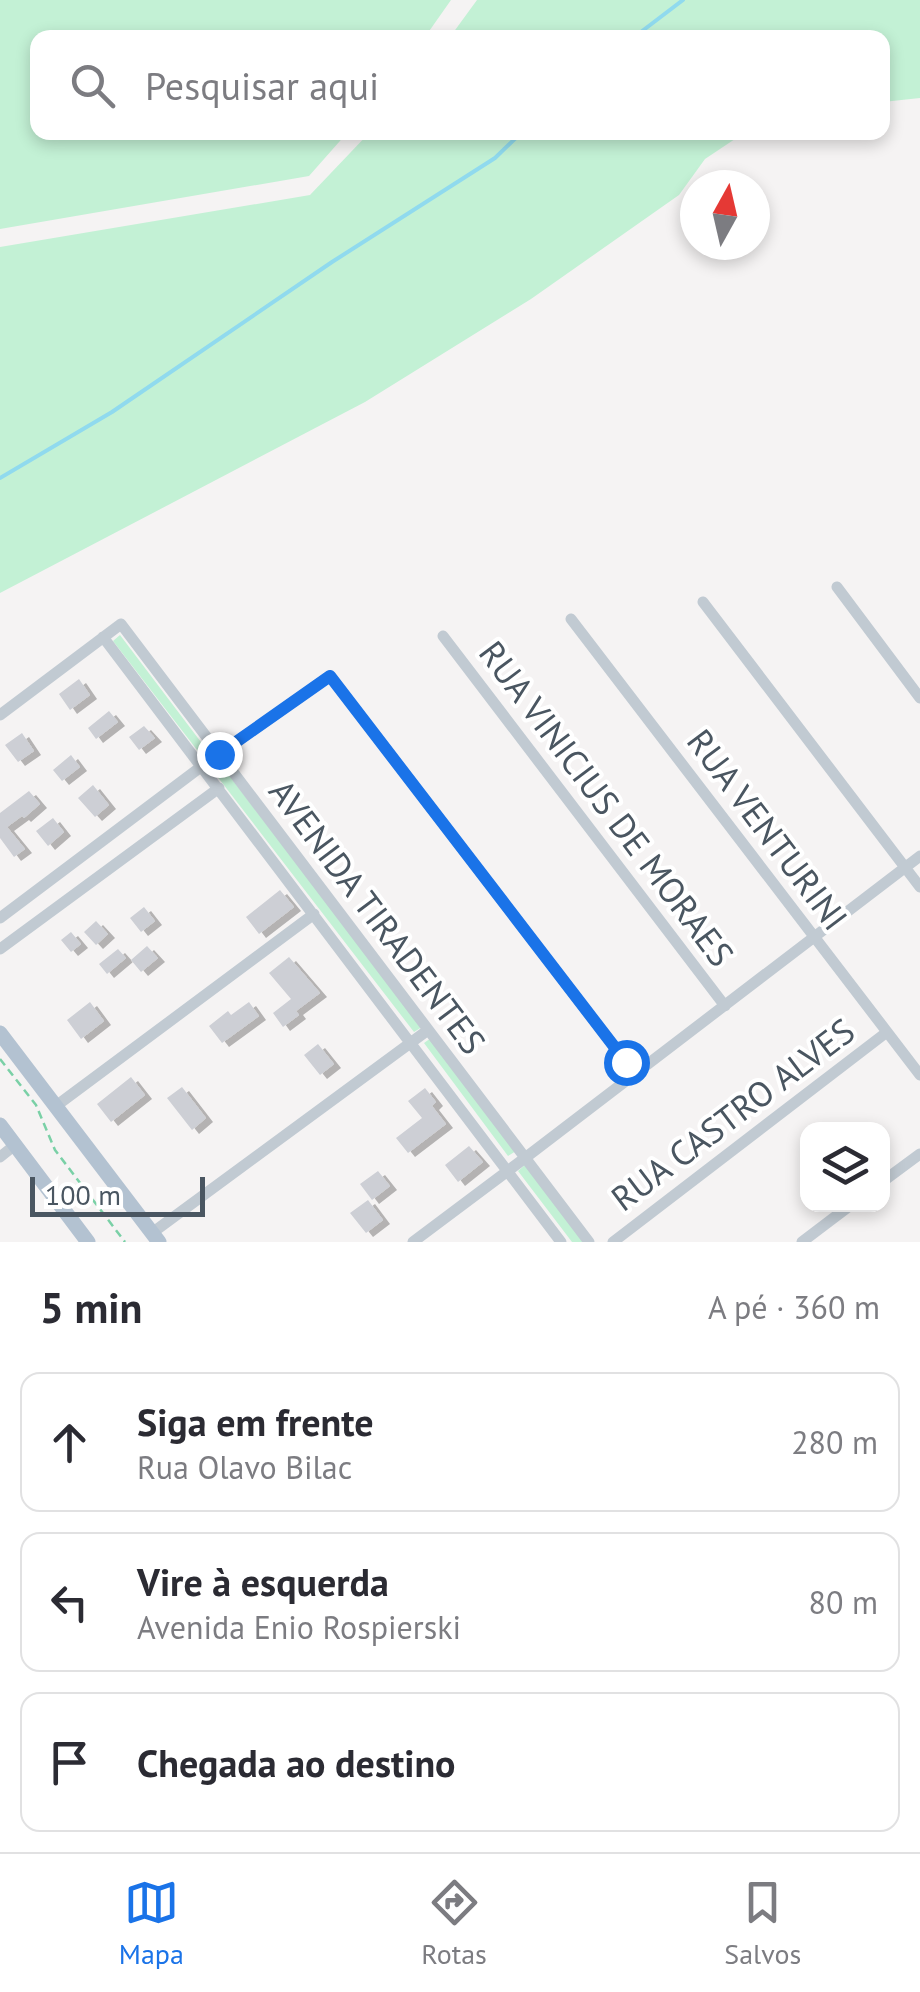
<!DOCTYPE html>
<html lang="pt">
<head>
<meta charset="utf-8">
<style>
  :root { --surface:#fff; --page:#f2f2f3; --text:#2b2b33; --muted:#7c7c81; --line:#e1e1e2; --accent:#1a73e8 }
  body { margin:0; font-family:"PT Sans",sans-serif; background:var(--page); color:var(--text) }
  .controls { position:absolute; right:30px; bottom:30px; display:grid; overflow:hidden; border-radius:20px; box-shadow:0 5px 15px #0003 }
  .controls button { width:90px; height:90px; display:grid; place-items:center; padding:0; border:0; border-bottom:2px solid var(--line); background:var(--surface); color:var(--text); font:50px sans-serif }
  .compass { position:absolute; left:680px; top:170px; width:90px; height:90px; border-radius:50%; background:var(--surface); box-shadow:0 5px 15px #0003; rotate:8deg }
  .scale { position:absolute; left:30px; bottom:25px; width:175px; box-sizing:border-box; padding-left:10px; border:5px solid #4a5661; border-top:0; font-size:28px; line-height:35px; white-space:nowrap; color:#4a5661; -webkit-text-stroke:8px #fff; paint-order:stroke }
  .stop { position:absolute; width:30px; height:30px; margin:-22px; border:8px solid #1a73e8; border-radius:50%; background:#fff }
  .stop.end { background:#1a73e8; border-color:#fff; box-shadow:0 2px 10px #0008 }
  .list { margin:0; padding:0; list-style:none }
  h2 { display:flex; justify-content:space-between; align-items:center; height:130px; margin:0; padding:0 40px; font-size:42px }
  h2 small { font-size:32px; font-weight:400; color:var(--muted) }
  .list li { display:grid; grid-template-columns:65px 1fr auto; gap:30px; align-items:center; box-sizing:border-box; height:140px; margin:0 20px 20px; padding:0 20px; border:2px solid var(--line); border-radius:20px }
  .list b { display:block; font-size:38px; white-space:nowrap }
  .list p { margin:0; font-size:32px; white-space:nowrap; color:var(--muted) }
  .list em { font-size:32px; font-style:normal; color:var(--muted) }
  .icon { flex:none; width:55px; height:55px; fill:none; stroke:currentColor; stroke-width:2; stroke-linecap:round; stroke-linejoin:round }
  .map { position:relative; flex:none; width:920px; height:1242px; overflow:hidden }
  .search { position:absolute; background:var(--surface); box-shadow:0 5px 15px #0003; left:30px; right:30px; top:30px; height:110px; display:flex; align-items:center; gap:25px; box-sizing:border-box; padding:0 35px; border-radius:20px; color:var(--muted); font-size:38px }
  .sheet { height:610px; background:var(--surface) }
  nav { display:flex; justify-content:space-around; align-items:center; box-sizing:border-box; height:140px; border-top:2px solid var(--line); background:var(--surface); font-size:28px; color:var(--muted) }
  nav a { display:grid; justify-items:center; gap:5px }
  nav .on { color:var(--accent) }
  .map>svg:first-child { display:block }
</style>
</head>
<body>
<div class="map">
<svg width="920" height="1242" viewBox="0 0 920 1242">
  <defs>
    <filter id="shadow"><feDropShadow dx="7" dy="4" stdDeviation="0" flood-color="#0004"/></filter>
  </defs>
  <rect width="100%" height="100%" fill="#f5f3f3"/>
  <path fill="#c3f1d5" d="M0,0H451L425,37L38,38V132L347,133L309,176L0,229Z
    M477,0H920V98L883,102L882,38L450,37Z
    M370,132L750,133L741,135L705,159L679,195L531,299L365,402L0,593V247L310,195Z
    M120,635L210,754L204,759L113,641Z
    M218,761L422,1027L414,1032L210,767Z
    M431,1038L516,1151L508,1156L424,1043Z
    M526,1164L585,1242H572L518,1171Z"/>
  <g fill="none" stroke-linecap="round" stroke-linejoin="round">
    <path stroke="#90daee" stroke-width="4" d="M633,38L683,0
      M0,478L112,412L332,262L495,158L522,132"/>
  </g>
  <path fill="#cdcfd5" filter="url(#shadow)" d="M79,679L90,695L70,710L59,694Z
    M109,711L118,722L96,739L88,728Z
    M144,726L155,738L139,750L129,737Z
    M22,733L34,751L18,762L5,745Z
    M71,755L80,767L62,781L53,770Z
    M93,785L109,805L95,817L78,798Z
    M29,791L40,804L24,818L22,816L7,827L25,849L14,857L0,838V813Z
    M53,818L64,832L48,846L36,831Z
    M280,890L294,907L259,934L246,917Z
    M144,907L155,921L141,932L130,918Z
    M96,921L108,934L96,945L84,932Z
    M71,932L81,944L71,952L61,940Z
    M147,946L158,958L141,972L131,960Z
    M118,949L126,958L107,974L99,964Z
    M289,957L320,993L296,1011L299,1015L283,1027L273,1013L291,999L269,973Z
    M90,1002L104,1021L81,1039L67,1020Z
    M249,1002L259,1016L222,1043L209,1026L228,1011L231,1015Z
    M318,1044L334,1064L320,1075L304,1055Z
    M131,1077L145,1095L111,1122L97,1104Z
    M182,1087L206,1118L192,1130L167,1098Z
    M425,1088L436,1102L432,1106L446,1124L408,1153L396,1138L422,1118L408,1101Z
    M469,1146L483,1162L458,1182L445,1165Z
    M378,1171L390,1186L372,1200L360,1184Z
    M368,1200L383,1220L366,1233L350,1213Z"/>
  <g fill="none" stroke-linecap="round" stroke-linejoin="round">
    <path stroke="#7ad0a6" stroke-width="2.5" stroke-dasharray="8 5" stroke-linecap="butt" d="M0,1059L36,1105L55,1150L125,1242"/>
    <path stroke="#c1cad2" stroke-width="11" d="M837,587L920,698
      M703,602L920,887
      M571,619L920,1075
      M443,636L725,1006
      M103,637L561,1242
      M0,715L121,624L589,1242
      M0,918L202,766L330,676L635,1074
      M0,949L219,788
      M56,1106L314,914
      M0,1157L15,1145
      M882,1182L920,1154
      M152,1233L428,1030
      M413,1242L525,1158L920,856
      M613,1242L887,1032
      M802,1242L852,1204"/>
    <path stroke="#b3c2d1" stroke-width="15" d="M0,1033L159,1242
      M0,1125L88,1242"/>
  </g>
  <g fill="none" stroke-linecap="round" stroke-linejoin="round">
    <path stroke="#1a73e8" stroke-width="12" d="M219,754L330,676L626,1062"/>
  </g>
  <g text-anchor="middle" stroke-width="8" stroke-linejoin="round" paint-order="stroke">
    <g font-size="35" fill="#4a5661" stroke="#fff">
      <text transform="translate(606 804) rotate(53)" y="12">RUA VINICIUS DE MORAES</text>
      <text transform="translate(767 830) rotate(53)" y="12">RUA VENTURINI</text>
      <text transform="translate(377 917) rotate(53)" y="12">AVENIDA TIRADENTES</text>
      <text transform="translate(733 1115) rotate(-37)" y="12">RUA CASTRO ALVES</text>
    </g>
  </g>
</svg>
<div class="controls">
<button><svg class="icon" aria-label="layers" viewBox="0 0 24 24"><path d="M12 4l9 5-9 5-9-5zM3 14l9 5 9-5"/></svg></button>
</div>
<svg class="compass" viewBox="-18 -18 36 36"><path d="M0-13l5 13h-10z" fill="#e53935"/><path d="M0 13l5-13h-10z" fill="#7c7c81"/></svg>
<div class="scale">100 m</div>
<div class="stop" style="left:626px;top:1062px"></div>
<div class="stop end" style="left:219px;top:754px"></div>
<div class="search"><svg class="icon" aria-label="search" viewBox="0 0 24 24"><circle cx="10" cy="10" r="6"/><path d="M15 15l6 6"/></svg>Pesquisar aqui</div>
</div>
<section class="sheet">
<h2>5 min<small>A pé · 360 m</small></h2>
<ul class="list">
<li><svg class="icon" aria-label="ahead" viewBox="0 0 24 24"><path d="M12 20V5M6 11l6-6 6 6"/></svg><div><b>Siga em frente</b><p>Rua Olavo Bilac</p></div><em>280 m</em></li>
<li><svg class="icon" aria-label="left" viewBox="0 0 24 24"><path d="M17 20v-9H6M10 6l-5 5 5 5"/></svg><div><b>Vire à esquerda</b><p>Avenida Enio Rospierski</p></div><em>80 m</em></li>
<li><svg class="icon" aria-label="arrive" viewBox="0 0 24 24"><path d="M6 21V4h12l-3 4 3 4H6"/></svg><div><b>Chegada ao destino</b></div></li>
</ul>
</section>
<nav>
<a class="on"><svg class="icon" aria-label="map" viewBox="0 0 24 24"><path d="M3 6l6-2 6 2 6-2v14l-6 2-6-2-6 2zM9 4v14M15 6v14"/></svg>Mapa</a>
<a><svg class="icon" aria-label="directions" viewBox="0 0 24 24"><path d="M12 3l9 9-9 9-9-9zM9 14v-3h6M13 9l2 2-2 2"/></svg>Rotas</a>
<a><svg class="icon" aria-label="saved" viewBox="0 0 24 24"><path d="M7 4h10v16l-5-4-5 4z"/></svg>Salvos</a>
</nav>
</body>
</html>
